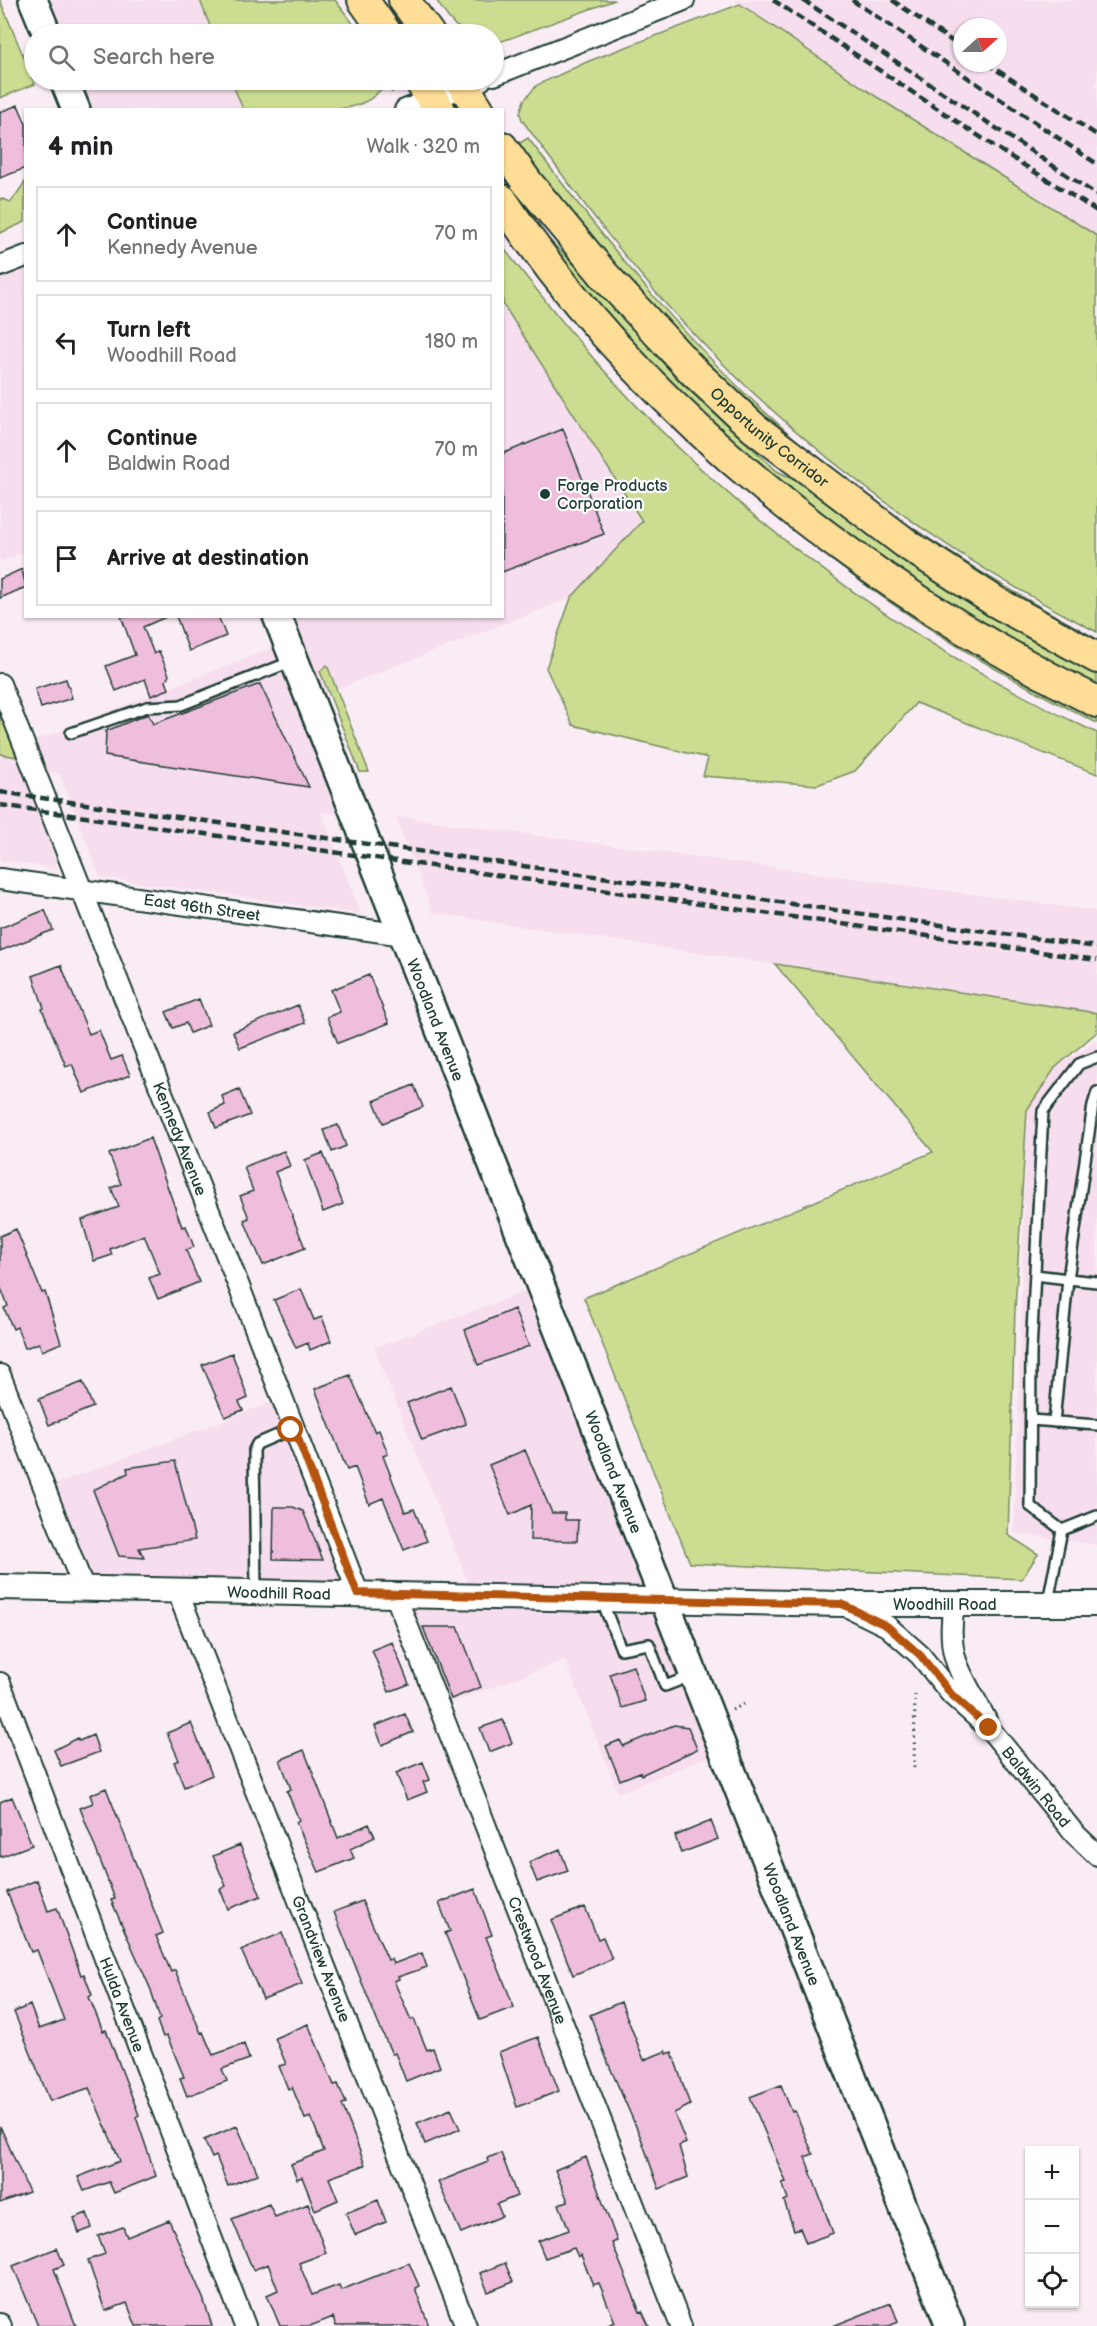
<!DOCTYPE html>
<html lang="en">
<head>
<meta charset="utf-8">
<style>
  :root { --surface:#fff; --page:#f2f2f2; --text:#202124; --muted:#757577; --line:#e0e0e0 }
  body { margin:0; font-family:"Balsamiq Sans",sans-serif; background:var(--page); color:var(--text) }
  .controls { position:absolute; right:18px; bottom:18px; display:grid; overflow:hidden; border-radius:0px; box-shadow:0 2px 4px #0004 }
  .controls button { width:54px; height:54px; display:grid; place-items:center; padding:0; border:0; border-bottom:2px solid var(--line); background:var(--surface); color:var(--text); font:30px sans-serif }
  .compass { position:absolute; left:953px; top:18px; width:54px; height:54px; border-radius:50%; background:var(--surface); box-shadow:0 2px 4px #0004; rotate:69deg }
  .stop { position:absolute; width:18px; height:18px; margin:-14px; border:4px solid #b45309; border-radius:50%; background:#fff }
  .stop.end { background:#b45309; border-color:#fff; box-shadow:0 2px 6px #0008 }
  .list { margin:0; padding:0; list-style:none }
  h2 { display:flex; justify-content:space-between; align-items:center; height:78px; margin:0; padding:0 24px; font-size:26px }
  h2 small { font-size:20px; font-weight:400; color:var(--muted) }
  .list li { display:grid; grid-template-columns:39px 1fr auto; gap:18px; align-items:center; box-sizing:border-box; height:96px; margin:0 12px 12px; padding:0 12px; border:2px solid var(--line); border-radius:0px }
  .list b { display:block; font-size:22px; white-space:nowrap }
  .list p { margin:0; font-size:20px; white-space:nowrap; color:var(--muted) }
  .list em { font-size:20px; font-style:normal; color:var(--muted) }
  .icon { flex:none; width:33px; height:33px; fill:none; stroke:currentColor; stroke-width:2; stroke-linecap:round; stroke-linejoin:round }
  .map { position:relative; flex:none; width:1097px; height:2326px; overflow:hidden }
  .search { position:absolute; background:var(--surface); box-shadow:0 2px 4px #0004; left:24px; top:24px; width:480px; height:66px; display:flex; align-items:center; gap:15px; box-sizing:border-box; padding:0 21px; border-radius:33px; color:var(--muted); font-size:22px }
  .panel { position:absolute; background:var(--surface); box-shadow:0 2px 4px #0004; left:24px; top:108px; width:480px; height:510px; border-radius:0px }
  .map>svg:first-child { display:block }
</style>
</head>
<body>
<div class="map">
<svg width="1097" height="2326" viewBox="0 0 1097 2326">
  <rect width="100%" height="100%" fill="#faecf5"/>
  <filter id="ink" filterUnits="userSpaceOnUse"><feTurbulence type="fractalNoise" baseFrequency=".0167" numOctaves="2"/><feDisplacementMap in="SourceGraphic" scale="12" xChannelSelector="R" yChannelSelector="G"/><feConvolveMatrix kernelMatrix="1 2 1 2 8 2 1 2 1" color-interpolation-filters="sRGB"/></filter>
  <g filter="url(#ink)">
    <path fill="#f7deee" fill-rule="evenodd" d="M33,0H200L214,34H47Z
      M734,0H1097V84L1093,82L1097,87V236L877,97ZM962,27H998V63H962Z
      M65,80H232L244,109H77Z
      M25,256V552L0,562V266Z
      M503,304L642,521L571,598L311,699L356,816L321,812L361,914L100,877L60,774L33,770L31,767L57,869L0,860V754L28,759L24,745L287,642L277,617L502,616Z
      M395,816L1097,911V1013L433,913Z
      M1097,1041V1545L1014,1533L1027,1110L1055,1068Z
      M542,1285L724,1751L618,1793L565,1660L439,1707L395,1594L473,1595L374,1348Z
      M282,1398L358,1593L84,1589L45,1488Z"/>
    <path fill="#ccdd92" stroke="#768d63" stroke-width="1.5" d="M0,0L35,84L0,98Z
      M200,0H335L361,34H213Z
      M436,0H615L494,44V34C457,34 456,29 436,0Z
      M740,4L877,97L1097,236V632C944,554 804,451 686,326C626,262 574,191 522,120L520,113L524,100L537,85L589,61Z
      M231,80H385C373,123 279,110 243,109Z
      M528,138C613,252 702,363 813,454C902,526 997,584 1097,639V648L978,582L746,405L638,293L541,177L518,144Z
      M25,182V222L0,233V198L11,202Z
      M502,217L651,395L1097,715V723C860,607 660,439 503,228Z
      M537,228L585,275L680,382L777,471L812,488L1097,671V693L901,580L718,433L619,332Z
      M502,246C534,287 566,327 600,366C736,520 911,646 1097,733V774L916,703L855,771L817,785L703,776L708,758L573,725L546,668L571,598L642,521L503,304Z
      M327,665L369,772H360L320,671Z
      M0,684L29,759L0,754Z
      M775,964L1097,1013V1032L1055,1068L1027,1110L1015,1309L1008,1535L1038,1554L1022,1579L690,1563L584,1298L933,1152Z"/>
    <path fill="#f0bedd" stroke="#1f3d34" stroke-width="1.5" d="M18,105L26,124V168L0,178V112Z
      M563,429L604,534L502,572V454Z
      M22,569L26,587L0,598V579Z
      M121,616H168L143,627L154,654L159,651L169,675L166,681L169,689L151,696L145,679L116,691L106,666L135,655Z
      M176,616H218L226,636L189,651Z
      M66,679L72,698L41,708L35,689Z
      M260,684L309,787L105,756L106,731L148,714L153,724Z
      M45,910L53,930L0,951V928Z
      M61,965L89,1034L99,1030L111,1060L122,1056L130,1075L84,1093L72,1064L66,1066L42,1009L44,1008L33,976Z
      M369,975L389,1023L338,1043L327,1017L340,1012L331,990Z
      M199,999L209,1025L190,1033L186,1023L173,1028L166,1012Z
      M298,1005L305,1023L240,1048L233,1032Z
      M414,1085L423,1107L383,1123L374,1101Z
      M239,1089L250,1115L216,1128L210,1112L225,1105L222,1096Z
      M338,1125L346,1146L332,1152L324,1130Z
      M150,1138L182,1227L186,1226L194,1247L186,1250L199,1282L158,1299L149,1278L160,1274L144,1235L110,1249L112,1255L94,1261L82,1220L119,1207L111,1188L121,1184L109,1154Z
      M284,1151L290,1166L275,1172L305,1248L263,1265L244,1220L249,1218L240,1196L253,1191L244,1167Z
      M323,1153L343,1204L323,1212L305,1160Z
      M16,1229L42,1293L45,1292L61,1343L42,1351L39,1343L25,1348L17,1327L13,1329L4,1308L8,1306L0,1286V1236Z
      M301,1289L314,1320L322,1317L331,1341L310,1350L308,1343L296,1348L274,1300Z
      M514,1309L529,1346L478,1365L465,1330Z
      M232,1353L248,1398L239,1402L243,1410L225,1417L202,1365Z
      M350,1375L375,1432L379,1430L388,1454L383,1456L405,1512L414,1509L427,1541L404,1550L383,1498L369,1504L355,1467L347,1470L315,1389Z
      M83,1382L93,1407L49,1425L39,1399Z
      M451,1386L466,1424L422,1440L407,1403Z
      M525,1450L552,1513H565V1520H578L577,1541L530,1540L531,1505L510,1515L489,1465Z
      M175,1461L195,1540L139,1548L144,1558L119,1556L93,1490L128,1473L127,1468Z
      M274,1507H293L303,1511L323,1560L273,1559Z
      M423,1627H458L481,1687L451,1699Z
      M392,1642L409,1684L389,1692L372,1650Z
      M633,1666L645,1701L622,1708L610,1674Z
      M405,1714L413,1732L382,1745L375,1726Z
      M503,1720L512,1743L489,1752L480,1728Z
      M191,1723L212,1775L184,1787L174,1762L179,1760L167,1733Z
      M674,1725L688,1727L697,1749L641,1775L640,1772L620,1780L606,1746L620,1740L623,1746Z
      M93,1735L99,1752L61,1766L54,1750L77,1738L79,1741Z
      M304,1750L338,1838L369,1824L375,1837L350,1849L354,1858L319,1872L296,1822L299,1820L287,1791L291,1789L280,1760Z
      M423,1762L430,1780L423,1782L427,1792L407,1800L396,1773Z
      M106,1788L163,1933L156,1936L171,1972L175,1970L201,2033L203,2032L213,2055L244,2044L249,2059L222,2069L227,2081L187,2096L180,2078L184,2077L167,2036L163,2037L157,2021L160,2019L151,1990L111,1900L115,1899L80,1808L93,1803L90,1795Z
      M12,1797L32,1845L0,1857V1802Z
      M711,1821L718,1839L681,1853L675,1836Z
      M240,1845L261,1896L228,1909L220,1889L226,1886L213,1856Z
      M560,1849L568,1871L537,1882L529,1862Z
      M37,1880L48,1911L57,1908L81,1975L84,1974L92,1995L89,1997L103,2031L106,2030L139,2115L136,2117L156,2176L114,2193L109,2182L84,2191L78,2177L120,2161L89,2088L50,2101L14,2012L30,2005L39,2029L64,2020L37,1950L31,1952L7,1892Z
      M475,1889L492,1935L486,1937L514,2007L480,2020L445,1933L450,1931L439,1903Z
      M362,1901L388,1960L391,1959L393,1964L422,1953L427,1967L398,1977L399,1979L394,1981L411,2020L414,2019L427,2050L433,2048L440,2067L406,2081L395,2053L392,2054L378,2023L334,1912Z
      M585,1907L598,1939L603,1937L612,1959L573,1975L551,1920Z
      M282,1933L302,1984L263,1999L241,1950Z
      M621,2002L644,2060L666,2051L667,2054L672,2052L690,2105L674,2113L686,2143L679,2146L688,2177L659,2189L641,2138L609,2065L590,2015Z
      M308,2024L334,2085L338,2084L346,2103L342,2104L365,2165L329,2178L338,2200L315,2210L302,2177L297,2179L291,2164L324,2151L311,2117L305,2119L292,2087L288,2089L279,2066L286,2064L275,2038Z
      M538,2037L559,2091L517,2107L499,2052Z
      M781,2085L792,2112L795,2111L813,2154L805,2157L833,2233L806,2243L800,2228L794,2230L784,2201L788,2199L782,2183L786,2182L750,2097Z
      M451,2109L460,2129L425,2144L417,2123Z
      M0,2126L29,2192L0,2203Z
      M237,2126L258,2174L228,2186L216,2156L212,2158L204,2140Z
      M501,2153L517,2196L497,2204L502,2216L461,2233L438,2182L488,2162L487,2158Z
      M586,2157L617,2241L612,2243L640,2312L642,2311L649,2326H606L615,2322L599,2283L593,2285L581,2255L578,2257L574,2248L545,2258L538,2241L569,2230L559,2204L568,2201L555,2170Z
      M378,2200L386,2222L355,2235L346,2213Z
      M269,2204L275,2217L308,2204L326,2253L299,2263L312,2295L339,2285L341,2290L409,2263L419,2286L415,2288L429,2326H336L333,2317L310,2326H280L267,2295L278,2290L268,2264L253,2270L232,2219Z
      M87,2213L92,2228L79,2233L74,2218Z
      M169,2220L203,2298L212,2326H136L127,2303L105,2311L88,2260L105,2254L98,2236L123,2227L127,2237Z
      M57,2248L64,2265L54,2269L76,2326H38L13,2266Z
      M505,2263L513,2282L488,2292L480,2273Z
      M891,2303L898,2322L889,2326H833Z"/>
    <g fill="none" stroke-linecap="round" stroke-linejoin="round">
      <defs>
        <path id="service" d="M71,733L147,707L181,705L293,661
          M1035,1275L1068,1279L1093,1105L1097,1092
          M1031,1420L1097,1425
          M1054,1422L1068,1279L1097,1282
          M1062,1530L1030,1506L1031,1353L1043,1111L1079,1064L1097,1057
          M1062,1530L1097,1516
          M256,1591L254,1450L257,1444L294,1428
          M602,1601L621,1649L649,1644L665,1686L691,1676
          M1048,1602L1062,1530"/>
        <g id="minor">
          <path d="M494,75L684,0"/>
          <path d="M405,110L481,80"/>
          <path d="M0,266L26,256"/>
          <path id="s1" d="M0,684L238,1284L358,1593"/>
          <path id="s2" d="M0,879L404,935"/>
          <path d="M0,1375L84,1589"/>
          <path id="s3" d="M177,1590L466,2326"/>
          <path id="s4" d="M395,1594L681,2326"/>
          <path d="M954,1604C945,1660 962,1673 986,1720"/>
          <path id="s5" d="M844,1605L887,1626L920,1655L952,1695L989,1728L1074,1833L1097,1855"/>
          <path id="s6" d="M0,1683L245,2326"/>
          <path d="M0,2324L1,2326"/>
        </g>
        <g id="tertiary">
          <path id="s7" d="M0,1587L842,1604H1097"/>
        </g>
        <g id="secondary">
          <path d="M33,0L47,34"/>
          <path d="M64,80L76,110"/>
          <path id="s8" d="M277,616L950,2326"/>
        </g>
        <g id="primary">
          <path d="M363,0L387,34"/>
          <path d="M404,0L429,34"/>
          <path d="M419,80L440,110"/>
          <path d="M460,80L479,110"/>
          <path id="s9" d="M502,147L527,182L605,276L692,370L754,428L908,545L996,602L1097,658"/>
          <path d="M502,200C643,415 869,589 1097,702"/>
        </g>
      </defs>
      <use href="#service" stroke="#1f3d34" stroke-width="14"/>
      <use href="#minor" stroke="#1f3d34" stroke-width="24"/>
      <use href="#tertiary" stroke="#1f3d34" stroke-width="28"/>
      <use href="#secondary" stroke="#1f3d34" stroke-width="32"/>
      <use href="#primary" stroke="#1f3d34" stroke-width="34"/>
      <path stroke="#1f3d34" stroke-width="3" stroke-dasharray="1.5 4.5" stroke-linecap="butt" d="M385,81L395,96
        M732,1710L745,1704
        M914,1768L915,1695"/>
      <use href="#service" stroke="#fff" stroke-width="9"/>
      <use href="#minor" stroke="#fff" stroke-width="20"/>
      <use href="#tertiary" stroke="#fff" stroke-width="24"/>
      <use href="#secondary" stroke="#fff" stroke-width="27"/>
      <use href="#primary" stroke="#fedd96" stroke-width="30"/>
      <path stroke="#1f3d34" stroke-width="4.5" stroke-dasharray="9 4.5" stroke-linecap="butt" d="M773,0L1003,152L1097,211
        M803,0L1097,195
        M852,0L1097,164
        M892,0L962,48
        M986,63L1097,135
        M0,792L1097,947
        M0,805L1097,960"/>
    </g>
  </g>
  <g fill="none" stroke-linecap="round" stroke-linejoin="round" filter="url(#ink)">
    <path stroke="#b45309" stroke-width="8" d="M291,1430L294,1428L357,1593L842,1604L887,1626L920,1655L952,1695L989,1728"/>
  </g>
  <circle fill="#1f3d34" stroke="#fff" stroke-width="2" cx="545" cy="494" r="6"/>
  <g text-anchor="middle" stroke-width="4.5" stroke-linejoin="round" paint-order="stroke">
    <g font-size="16" fill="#1f3d34" stroke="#fff">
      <text dy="6" stroke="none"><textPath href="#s9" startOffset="396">Opportunity Corridor</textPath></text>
      <text dy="6" stroke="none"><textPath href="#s2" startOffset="204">East 96th Street</textPath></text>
      <text dy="6" stroke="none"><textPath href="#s8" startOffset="434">Woodland Avenue</textPath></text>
      <text dy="6" stroke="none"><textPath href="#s1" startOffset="489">Kennedy Avenue</textPath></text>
      <text dy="6" stroke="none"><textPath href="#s8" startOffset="920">Woodland Avenue</textPath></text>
      <text dy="6" stroke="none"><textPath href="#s7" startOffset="279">Woodhill Road</textPath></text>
      <text dy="6" stroke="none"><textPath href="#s7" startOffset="945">Woodhill Road</textPath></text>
      <text dy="6" stroke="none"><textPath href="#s5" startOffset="268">Baldwin Road</textPath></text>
      <text dy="6" stroke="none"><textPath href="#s8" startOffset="1406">Woodland Avenue</textPath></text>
      <text dy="6" stroke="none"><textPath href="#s3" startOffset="396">Grandview Avenue</textPath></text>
      <text dy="6" stroke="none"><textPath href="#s4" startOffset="393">Crestwood Avenue</textPath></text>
      <text dy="6" stroke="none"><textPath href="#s6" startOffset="344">Hulda Avenue</textPath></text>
    </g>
    <g font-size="16" fill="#1f3d34" stroke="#fff" text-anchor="start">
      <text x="557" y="491">Forge Products<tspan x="557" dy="18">Corporation</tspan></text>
    </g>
  </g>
</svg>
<div class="controls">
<button>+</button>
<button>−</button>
<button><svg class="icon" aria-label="locate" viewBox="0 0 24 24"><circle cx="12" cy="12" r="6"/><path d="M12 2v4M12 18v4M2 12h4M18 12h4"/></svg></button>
</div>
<svg class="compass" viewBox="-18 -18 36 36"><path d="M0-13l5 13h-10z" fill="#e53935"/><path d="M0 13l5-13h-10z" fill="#757577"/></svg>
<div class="stop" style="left:291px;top:1430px"></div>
<div class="stop end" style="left:989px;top:1728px"></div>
<div class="search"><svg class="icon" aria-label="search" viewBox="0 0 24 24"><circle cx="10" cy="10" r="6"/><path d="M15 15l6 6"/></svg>Search here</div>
<section class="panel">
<h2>4 min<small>Walk · 320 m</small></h2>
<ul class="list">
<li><svg class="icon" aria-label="ahead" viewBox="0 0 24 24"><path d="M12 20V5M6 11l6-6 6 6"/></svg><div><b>Continue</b><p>Kennedy Avenue</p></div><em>70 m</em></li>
<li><svg class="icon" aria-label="left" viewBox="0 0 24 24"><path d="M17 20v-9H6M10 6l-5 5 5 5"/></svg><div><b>Turn left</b><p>Woodhill Road</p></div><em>180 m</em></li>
<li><svg class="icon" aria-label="ahead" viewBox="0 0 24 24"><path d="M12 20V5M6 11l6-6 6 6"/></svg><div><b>Continue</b><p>Baldwin Road</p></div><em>70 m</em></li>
<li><svg class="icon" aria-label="arrive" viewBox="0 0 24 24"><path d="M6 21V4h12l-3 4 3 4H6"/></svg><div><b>Arrive at destination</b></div></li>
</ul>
</section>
</div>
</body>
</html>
